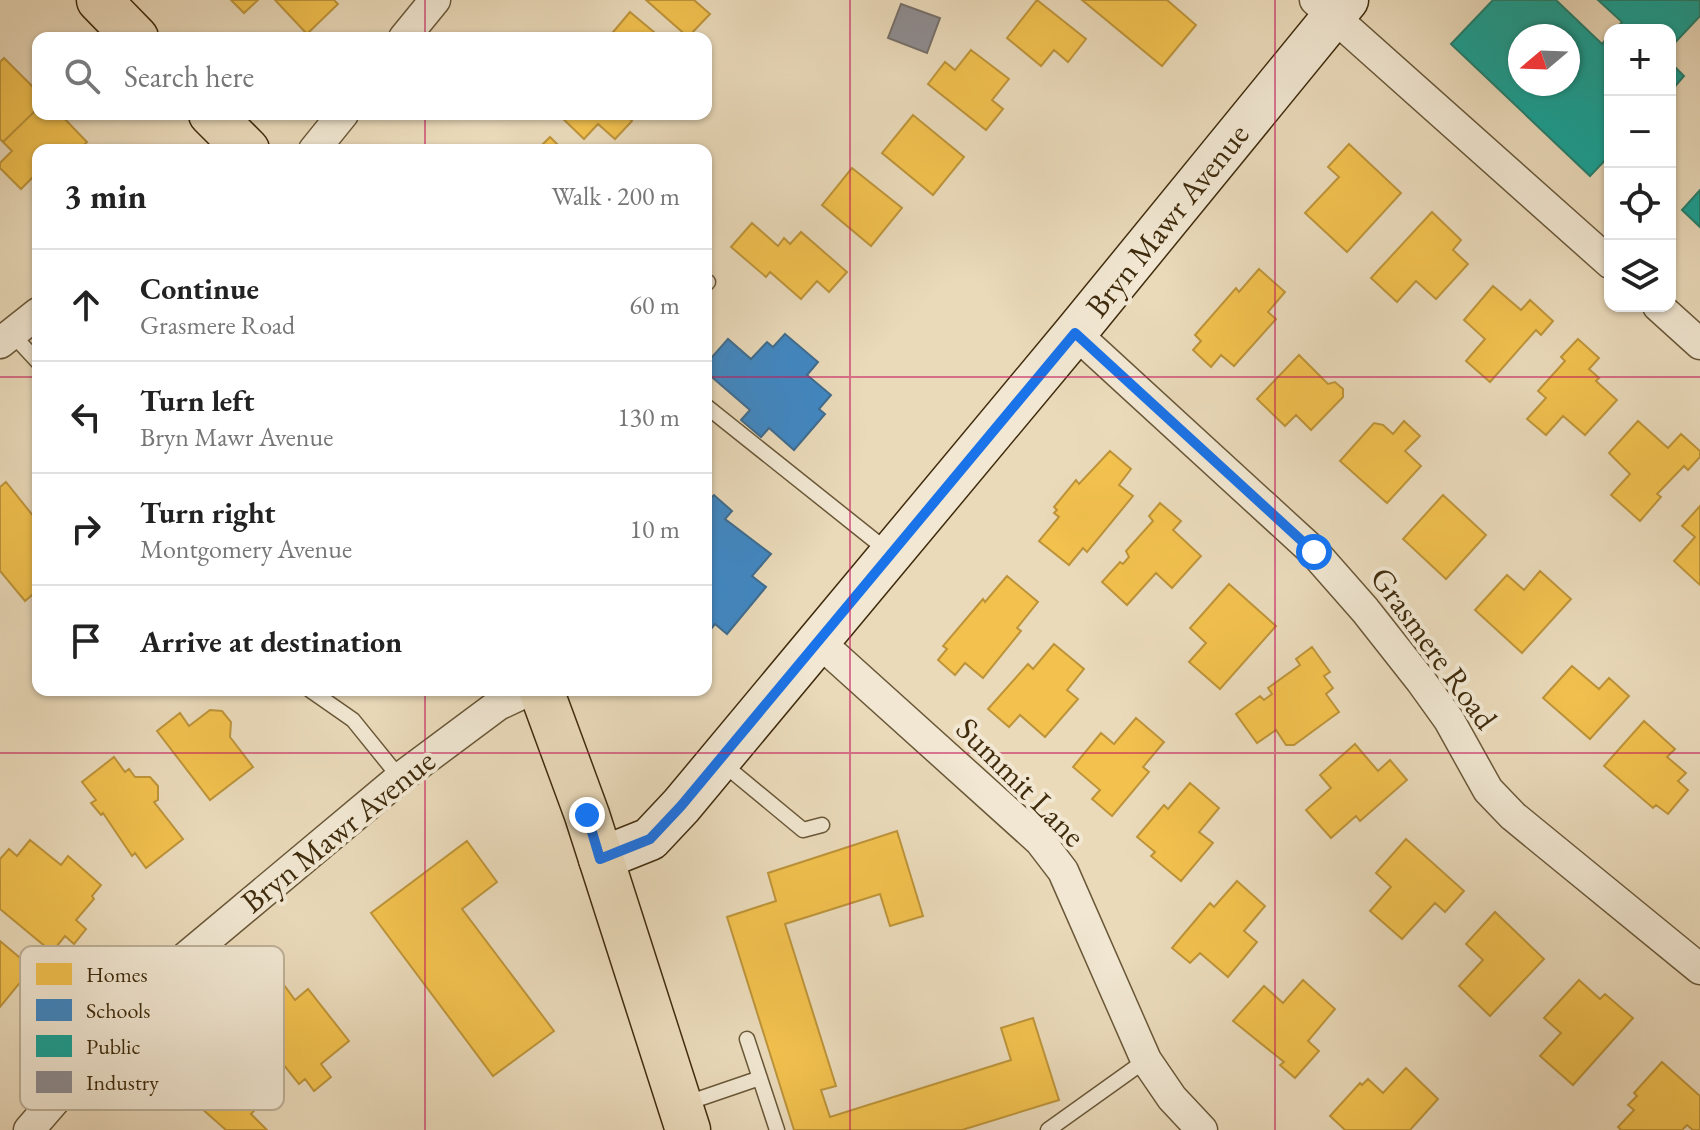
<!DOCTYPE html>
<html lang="en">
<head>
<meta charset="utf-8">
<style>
  :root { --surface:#fff; --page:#f6f6f6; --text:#222; --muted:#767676; --line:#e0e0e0 }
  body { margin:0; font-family:"EB Garamond",serif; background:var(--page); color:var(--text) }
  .controls { position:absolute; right:24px; top:24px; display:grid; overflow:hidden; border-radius:16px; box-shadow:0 2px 6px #0004 }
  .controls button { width:72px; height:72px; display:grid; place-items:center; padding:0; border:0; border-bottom:2px solid var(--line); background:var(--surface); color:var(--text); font:40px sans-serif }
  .compass { position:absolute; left:1508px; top:24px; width:72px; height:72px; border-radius:50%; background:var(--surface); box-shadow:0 2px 6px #0004; rotate:251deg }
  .stop { position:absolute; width:24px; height:24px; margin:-18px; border:6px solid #1a73e8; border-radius:50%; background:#fff }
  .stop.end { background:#1a73e8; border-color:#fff; box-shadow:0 2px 8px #0008 }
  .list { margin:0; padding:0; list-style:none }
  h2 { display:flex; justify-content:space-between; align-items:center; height:104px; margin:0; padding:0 32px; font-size:34px }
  h2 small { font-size:26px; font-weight:400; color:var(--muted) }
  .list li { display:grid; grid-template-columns:52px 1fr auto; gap:24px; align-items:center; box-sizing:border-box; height:112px; padding:0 32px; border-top:2px solid var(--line) }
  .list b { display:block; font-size:30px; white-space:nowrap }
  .list p { margin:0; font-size:26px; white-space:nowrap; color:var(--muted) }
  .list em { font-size:26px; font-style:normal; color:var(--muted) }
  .icon { flex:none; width:44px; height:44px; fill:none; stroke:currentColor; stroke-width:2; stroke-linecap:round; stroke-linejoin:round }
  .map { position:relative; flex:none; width:1700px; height:1130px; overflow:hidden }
  .search { position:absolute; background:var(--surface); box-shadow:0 2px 6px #0004; left:32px; top:32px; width:680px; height:88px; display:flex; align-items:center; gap:20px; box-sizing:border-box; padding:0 28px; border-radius:16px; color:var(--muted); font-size:30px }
  .panel { position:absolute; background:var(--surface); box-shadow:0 2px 6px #0004; left:32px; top:144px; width:680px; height:552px; border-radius:16px }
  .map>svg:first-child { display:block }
</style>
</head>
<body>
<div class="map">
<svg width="1700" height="1130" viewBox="0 0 1700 1130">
  <rect width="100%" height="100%" fill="#eadaba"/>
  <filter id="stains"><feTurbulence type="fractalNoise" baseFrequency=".0025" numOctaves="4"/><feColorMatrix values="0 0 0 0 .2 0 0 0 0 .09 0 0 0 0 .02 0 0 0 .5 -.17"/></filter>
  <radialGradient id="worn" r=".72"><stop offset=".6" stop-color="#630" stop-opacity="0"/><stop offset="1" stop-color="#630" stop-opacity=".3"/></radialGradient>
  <path fill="#f2c14e" stroke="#bd943a" stroke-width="2" d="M231,0H258L244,13Z
    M275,0H334L338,4L307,34Z
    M646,0H694L710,14L688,37Z
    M1037,0L1086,39L1068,62L1054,50L1041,66L1007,38Z
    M1082,0H1167L1196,25L1162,66Z
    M630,12L661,38H608Z
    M971,50L1009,79L992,100L1003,109L986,130L928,84L945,62L955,70Z
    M4,58L38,92V108L3,142L0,139V62Z
    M38,108V114H60L87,142L79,150H38V180L34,176L21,189L0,168V163L12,151L3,142Z
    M558,114H624L632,121L615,139L598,124L584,139Z
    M913,115L964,157L933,195L882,153Z
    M550,137L563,150H537Z
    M1349,144L1401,193L1347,252L1305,213L1339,177L1328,167Z
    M852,168L902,208L871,246L822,205Z
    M1432,212L1461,240L1453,250L1468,264L1436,299L1416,281L1397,302L1371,278Z
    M752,223L778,246L784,238L790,244L801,232L847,272L829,292L817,281L801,299L770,272L766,277L731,247Z
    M1259,269L1285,292L1268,312L1276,319L1234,366L1221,355L1211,367L1193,350L1201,341L1195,335L1236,288L1239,292Z
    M1493,286L1521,310L1530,300L1553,321L1541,335L1536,330L1490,382L1466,361L1485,339L1464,320Z
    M1578,339L1599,358L1589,369L1599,378L1596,381L1617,400L1585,435L1563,416L1546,435L1527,419L1546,398L1538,391L1565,361L1561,357Z
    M1299,355L1328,384L1335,382L1343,389V397L1311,430L1296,415L1285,426L1257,399Z
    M1404,421L1420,436L1405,451L1421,466L1387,503L1340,461L1374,423L1383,425L1393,434Z
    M1638,421L1668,448L1681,434L1700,451V457L1688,470L1684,466L1657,494L1661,497L1640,521L1611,495L1630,474L1609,453Z
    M1110,451L1131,469L1119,485L1133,496L1087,552L1083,548L1069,565L1039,541L1059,517L1054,513L1057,510L1054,507L1076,480L1079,484Z
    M6,482L38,522V590L25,601L0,571V487Z
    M1443,495L1486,535L1446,579L1403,539Z
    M1160,503L1181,521L1173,530L1201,556L1172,588L1156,573L1127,605L1102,582L1120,562L1123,564L1129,557L1126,551L1153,521L1149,516Z
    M1700,506V585L1674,561L1695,537L1682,526Z
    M1540,571L1571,599L1522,653L1475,610L1507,575L1524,590Z
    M1007,576L1038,602L1017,628L1021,631L983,678L965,663L955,675L938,660L947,649L943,646L983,599L985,602Z
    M1229,584L1276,626L1220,689L1189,662L1206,643L1190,628Z
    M1054,644L1084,669L1067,690L1078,699L1045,737L1020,715L1009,727L988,709L1028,664L1033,669Z
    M1312,647L1330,672L1324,676L1333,688L1326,694L1339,712L1294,745H1286L1276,730L1257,743L1236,714L1260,696L1264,700L1272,694L1268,688L1300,665L1296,659Z
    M1572,666L1599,689L1609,678L1629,696L1590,739L1543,698Z
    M210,710L222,711L231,722L230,737L253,767L210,800L157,731L180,713L189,726Z
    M1136,718L1164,742L1143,767L1149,772L1112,816L1092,799L1100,790L1073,767L1101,733L1114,744Z
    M1644,721L1675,749L1667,757L1686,773L1678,781L1688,790L1668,814L1656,805L1653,808L1604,766Z
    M1355,744L1378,771L1390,760L1407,780L1360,821L1356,816L1331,838L1306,810L1331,788L1320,775Z
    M114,757L125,772L129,769L135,777H150L158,786V800L154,802L183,839L146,868L135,853L132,856L103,813L101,815L91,803L96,800L82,782Z
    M1190,783L1219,808L1199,832L1213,843L1181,881L1151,856L1155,852L1137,837L1164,805L1168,809Z
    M897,831L923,916L890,926L880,894L785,924L836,1086L821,1090L830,1117L1011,1060L1001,1028L1033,1018L1059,1100L962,1130H794L727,917L776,901L768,873Z
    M1406,839L1464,891L1445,912L1435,903L1402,939L1370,911L1391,887L1376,873Z
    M30,840L61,865L68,856L101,885L92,896L94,899L76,920L86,929L74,944L65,936L52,952L0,909V859L9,849L17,856Z
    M467,841L497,882L462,909L554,1031L493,1076L371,913Z
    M1237,881L1265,906L1244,931L1257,942L1228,977L1200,953L1190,963L1172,948L1210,903L1214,907Z
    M1495,912L1544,959L1490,1016L1459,986L1483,960L1466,944Z
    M0,941L32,968L0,1007Z
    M1303,980L1335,1009L1308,1041L1319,1051L1295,1078L1280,1065L1284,1062L1233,1021L1264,986L1283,1003Z
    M1579,980L1600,999L1605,994L1633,1018L1573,1085L1540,1056L1561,1033L1544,1018Z
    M284,985L295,1000L308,989L349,1041L321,1064L331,1077L314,1091L305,1079L299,1084L256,1030L274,1016L263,1001Z
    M229,1035L262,1065L250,1079L268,1095L251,1114L267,1130H226L193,1101L204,1090L190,1079Z
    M1662,1062L1700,1096V1130H1693L1687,1125L1682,1130H1621L1618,1127L1634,1110L1628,1105L1637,1096L1634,1093Z
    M1406,1068L1438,1099L1410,1130H1345L1330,1116L1360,1083L1362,1085L1368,1079L1383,1093Z"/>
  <path fill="#3f88c5" stroke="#3f6c8e" stroke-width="2" d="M785,334L818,362L807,375L831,395L819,409L825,414L794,450L769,428L761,437L741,420L750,410L706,372V364L728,339L751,359L767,342L773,347Z
    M706,492L712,497L714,495L732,511L725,519L771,554L752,576L766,587L727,634L715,624L706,635Z"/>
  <path fill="#17a398" stroke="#237f6e" stroke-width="2" fill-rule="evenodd" d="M1493,0H1556L1602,44L1610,35V155L1590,176L1451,44ZM1520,36H1568V84H1520Z
    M1598,0H1700V16L1670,48V30H1615L1622,22Z
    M1670,62L1684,76L1670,92Z
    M1700,190V227L1682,210Z"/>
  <path fill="#8d8d92" stroke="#76706a" stroke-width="2" d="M901,4L940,18L927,53L888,38Z"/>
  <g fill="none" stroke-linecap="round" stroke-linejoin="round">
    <defs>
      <path id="lane" d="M706,284L708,282
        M12,334L38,362
        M706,406L889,552
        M310,690L353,720L400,778
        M722,763L803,830L822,825
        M747,1039L777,1130
        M684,1104L760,1078
        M1048,1130L1146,1060"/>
      <path id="street" d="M1315,0L1610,263
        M404,38L435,0
        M314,150L343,114
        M1658,306L1700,344
        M1075,333L1314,552L1365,610L1421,681L1449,720L1488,790L1513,816L1700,969
        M0,343L38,313
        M817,640L1040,841L1063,871L1146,1060L1172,1098L1202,1130
        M29,1130L161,978L400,778L498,705L530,690"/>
      <path id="secondary" d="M600,859L650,839L681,806L1075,333L1347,0"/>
      <path id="primary" d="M99,0L136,38
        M211,114L247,150
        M541,690L587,815L688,1130"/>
    </defs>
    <use href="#lane" stroke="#6a5838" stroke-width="17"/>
    <use href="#street" stroke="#6a5838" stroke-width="33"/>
    <use href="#secondary" stroke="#402c0d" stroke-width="45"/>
    <use href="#primary" stroke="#402c0d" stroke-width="47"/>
    <use href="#lane" stroke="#f1e7d2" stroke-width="14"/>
    <use href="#street" stroke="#f1e7d2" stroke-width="30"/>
    <use href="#secondary" stroke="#f1e7d2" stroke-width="42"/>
    <use href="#primary" stroke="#eadaba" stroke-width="44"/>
  </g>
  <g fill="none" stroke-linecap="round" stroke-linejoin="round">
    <path stroke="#1a73e8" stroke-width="10" d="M587,815L600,859L650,839L681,806L1075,333L1314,552"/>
  </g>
  <path fill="none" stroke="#c2185b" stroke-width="2" stroke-opacity="0.55" d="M425,0V38M850,0V1130M1275,0V1130M425,114V150M0,377H38M706,377H1700M425,690V1130M0,753H1700"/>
  <g text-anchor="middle" stroke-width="8" stroke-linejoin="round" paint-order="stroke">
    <g font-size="32" fill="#402c0d" stroke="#f1e7d2">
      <text transform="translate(1167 220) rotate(-51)" y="11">Bryn Mawr Avenue</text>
      <text transform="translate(1434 648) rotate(54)" y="11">Grasmere Road</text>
      <text transform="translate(1021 782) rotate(45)" y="11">Summit Lane</text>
      <text transform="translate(338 831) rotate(-39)" y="11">Bryn Mawr Avenue</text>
    </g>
  </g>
  <rect x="20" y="946" width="264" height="164" rx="12" fill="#f1e7d2" stroke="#bcaf97" stroke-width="2"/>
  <rect x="36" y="963" width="36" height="22" fill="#f2c14e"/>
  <rect x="36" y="999" width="36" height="22" fill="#3f88c5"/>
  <rect x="36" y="1035" width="36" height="22" fill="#17a398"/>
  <rect x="36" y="1071" width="36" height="22" fill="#8d8d92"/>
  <g font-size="22" fill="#402c0d">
    <text x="86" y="982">Homes</text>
    <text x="86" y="1018">Schools</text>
    <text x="86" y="1054">Public</text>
    <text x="86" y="1090">Industry</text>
  </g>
  <rect width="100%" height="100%" filter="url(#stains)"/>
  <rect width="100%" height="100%" fill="url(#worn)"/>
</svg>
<div class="controls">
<button>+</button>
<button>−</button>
<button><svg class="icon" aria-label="locate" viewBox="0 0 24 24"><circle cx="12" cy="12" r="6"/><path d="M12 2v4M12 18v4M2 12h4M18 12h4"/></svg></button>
<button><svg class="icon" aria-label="layers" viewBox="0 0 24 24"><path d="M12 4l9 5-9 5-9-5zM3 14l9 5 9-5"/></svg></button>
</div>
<svg class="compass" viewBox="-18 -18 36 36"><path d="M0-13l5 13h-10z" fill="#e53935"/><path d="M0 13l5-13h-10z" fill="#767676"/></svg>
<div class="stop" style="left:1314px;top:552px"></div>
<div class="stop end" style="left:587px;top:815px"></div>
<div class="search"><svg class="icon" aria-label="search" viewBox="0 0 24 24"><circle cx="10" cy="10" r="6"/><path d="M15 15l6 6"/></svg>Search here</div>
<section class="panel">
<h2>3 min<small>Walk · 200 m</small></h2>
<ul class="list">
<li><svg class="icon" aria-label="ahead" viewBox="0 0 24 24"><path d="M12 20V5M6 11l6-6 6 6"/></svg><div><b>Continue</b><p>Grasmere Road</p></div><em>60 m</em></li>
<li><svg class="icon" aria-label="left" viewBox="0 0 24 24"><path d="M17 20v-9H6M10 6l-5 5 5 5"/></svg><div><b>Turn left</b><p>Bryn Mawr Avenue</p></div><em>130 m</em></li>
<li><svg class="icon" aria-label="right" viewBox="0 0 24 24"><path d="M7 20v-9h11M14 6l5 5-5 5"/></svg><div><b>Turn right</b><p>Montgomery Avenue</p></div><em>10 m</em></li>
<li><svg class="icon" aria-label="arrive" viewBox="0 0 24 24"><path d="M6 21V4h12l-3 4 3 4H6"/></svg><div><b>Arrive at destination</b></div></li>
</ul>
</section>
</div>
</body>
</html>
